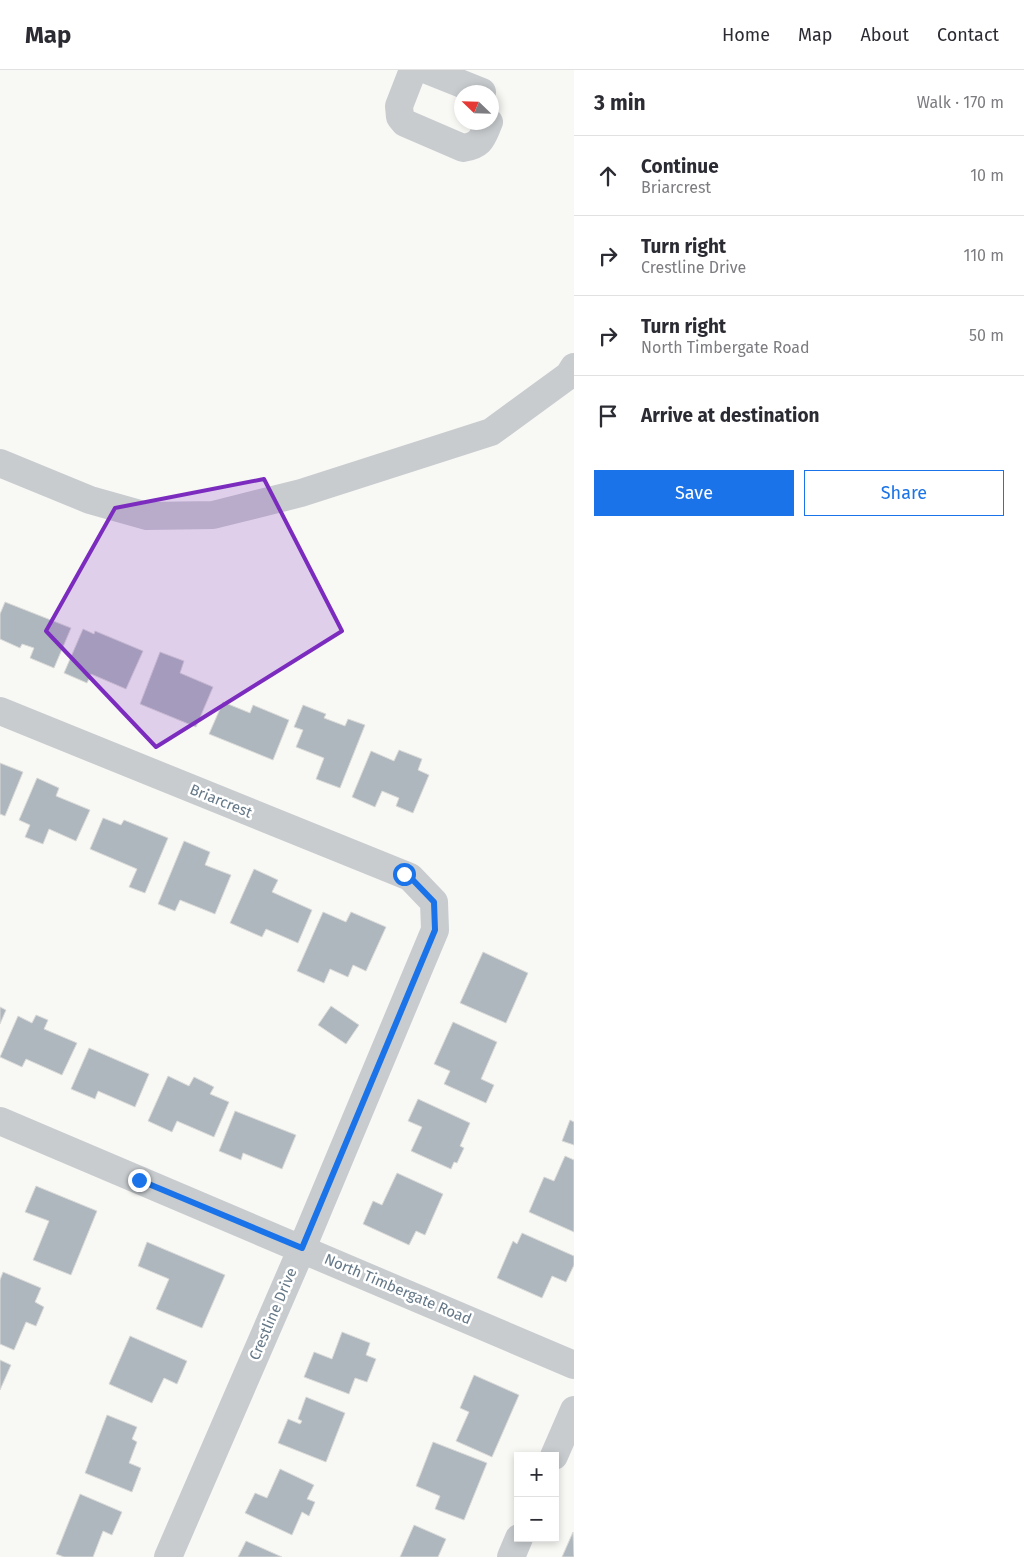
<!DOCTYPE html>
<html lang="en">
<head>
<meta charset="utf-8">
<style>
  :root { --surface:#fff; --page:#f7f7f7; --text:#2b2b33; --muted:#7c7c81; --line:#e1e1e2; --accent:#1a73e8 }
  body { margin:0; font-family:"Fira Sans",sans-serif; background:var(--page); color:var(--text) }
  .controls { position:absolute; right:15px; bottom:15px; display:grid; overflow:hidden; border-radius:0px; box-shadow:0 2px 8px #0003 }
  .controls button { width:45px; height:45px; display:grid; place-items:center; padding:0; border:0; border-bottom:1px solid var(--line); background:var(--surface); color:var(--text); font:25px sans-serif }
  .compass { position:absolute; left:454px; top:15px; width:45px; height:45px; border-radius:50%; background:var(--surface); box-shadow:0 2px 8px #0003; rotate:293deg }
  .stop { position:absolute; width:15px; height:15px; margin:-11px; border:4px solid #1a73e8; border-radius:50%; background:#fff }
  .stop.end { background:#1a73e8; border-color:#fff; box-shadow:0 1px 5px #0008 }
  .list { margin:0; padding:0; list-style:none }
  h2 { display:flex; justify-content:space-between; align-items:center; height:65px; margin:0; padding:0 20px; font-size:21px }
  h2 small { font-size:16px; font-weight:400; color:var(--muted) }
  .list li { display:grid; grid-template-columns:32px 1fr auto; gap:15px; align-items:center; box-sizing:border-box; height:80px; padding:0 20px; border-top:1px solid var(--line) }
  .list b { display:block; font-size:19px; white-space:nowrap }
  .list p { margin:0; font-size:16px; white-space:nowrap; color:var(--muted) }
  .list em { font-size:16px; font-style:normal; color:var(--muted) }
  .actions { display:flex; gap:10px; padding:15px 20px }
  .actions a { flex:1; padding:11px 0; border:1px solid var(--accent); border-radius:0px; text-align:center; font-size:18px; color:var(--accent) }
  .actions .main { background:var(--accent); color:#fff }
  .icon { flex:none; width:28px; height:28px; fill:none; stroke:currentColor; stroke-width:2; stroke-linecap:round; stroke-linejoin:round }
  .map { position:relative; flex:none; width:574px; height:1487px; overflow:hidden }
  header { display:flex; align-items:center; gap:30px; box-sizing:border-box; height:70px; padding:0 25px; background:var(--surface); border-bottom:1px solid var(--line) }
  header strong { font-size:24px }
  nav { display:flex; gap:28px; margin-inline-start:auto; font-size:18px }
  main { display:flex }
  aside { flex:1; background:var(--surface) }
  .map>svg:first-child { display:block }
</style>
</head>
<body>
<header>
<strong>Map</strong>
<nav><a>Home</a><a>Map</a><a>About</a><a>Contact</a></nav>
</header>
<main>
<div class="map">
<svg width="574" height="1487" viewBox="0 0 574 1487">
  <rect width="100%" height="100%" fill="#f8f8f5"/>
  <path fill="#aeb7bd" stroke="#dadad8" d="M5,532L71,558L54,598L30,588L34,578L22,574L20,578L0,569V544Z
    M83,559L94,564L95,561L143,581L126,619L91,604L87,613L64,603Z
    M160,582L184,591L180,603L213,617L196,657L140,634Z
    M223,632L250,643L253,635L289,650L273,690L209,664Z
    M303,635L326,644L324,648L345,656L348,649L365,655L340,718L316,709L324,688L296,677L303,660L294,657Z
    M399,680L422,689L418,700L429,705L413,743L396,736L399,728L382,721L375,737L352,727L371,681L394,691Z
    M0,693L23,702L5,746L0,744Z
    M37,708L59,718L56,726L90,740L76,771L49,759L43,774L25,767L30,755L19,750Z
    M103,748L121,755L124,750L168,768L145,823L129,817L137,799L90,779Z
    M184,771L210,782L205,795L231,805L215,844L180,830L175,841L158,834Z
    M254,799L278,810L272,822L312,840L298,873L266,859L262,867L230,853Z
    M323,842L346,852L351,842L386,857L366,901L353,895L348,907L330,899L324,913L297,901Z
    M483,882L528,903L506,953L460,933Z
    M331,936L359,955L346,974L318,955Z
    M0,937L6,940L0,954Z
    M36,945L48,950L44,959L77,973L62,1005L26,989L22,997L0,987L18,946L32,953Z
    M453,952L497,972L481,1009L494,1015L486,1033L444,1014L450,1001L434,994Z
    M89,978L149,1004L135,1037L98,1021L95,1029L71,1019Z
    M168,1006L189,1016L194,1007L214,1017L210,1024L229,1032L214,1067L177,1051L172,1062L148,1051Z
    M418,1029L470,1053L460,1076L464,1078L457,1093L454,1092L451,1099L411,1081L422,1057L408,1051Z
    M235,1041L296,1065L282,1099L243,1083L241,1090L219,1081Z
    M570,1050L574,1052V1075L562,1071Z
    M565,1086L574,1090V1162L529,1142L544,1107L554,1111Z
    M397,1103L443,1124L425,1165L416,1161L409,1175L363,1154L373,1131L382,1135Z
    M36,1116L97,1141L71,1205L33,1190L49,1151L25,1142Z
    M522,1163L574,1186V1195L566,1212L552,1206L542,1228L497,1208L513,1171L517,1174Z
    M147,1172L225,1205L202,1258L156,1239L169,1209L138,1196Z
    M3,1202L41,1218L35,1232L44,1237L36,1256L26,1252L14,1280L0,1274V1210Z
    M342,1262L370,1273L366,1285L376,1289L367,1312L355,1308L349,1324L304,1307L314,1282L332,1289Z
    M130,1266L187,1291L177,1314L164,1308L152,1333L109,1314Z
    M0,1290L11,1295L0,1320Z
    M474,1305L519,1325L492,1387L456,1371L469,1342L460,1338Z
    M306,1327L345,1343L326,1392L278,1373L288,1349L300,1354L302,1351L298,1349Z
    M107,1345L137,1357L132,1369L137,1372L129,1393L141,1398L132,1422L85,1403Z
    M433,1372L487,1393L464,1450L435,1439L440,1426L416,1416Z
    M280,1399L314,1415L307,1429L315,1432L309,1446L302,1442L292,1465L245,1443L255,1423L267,1428Z
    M80,1424L122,1442L112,1465L103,1461L93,1487H64L56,1484Z
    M414,1455L446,1469L438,1487H400Z
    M573,1462L574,1487H562Z
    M246,1471L282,1487H238Z"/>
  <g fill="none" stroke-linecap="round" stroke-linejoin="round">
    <path stroke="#c8cccf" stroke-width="28" d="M413,0L399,36L400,47L405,53L463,78C482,75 482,68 489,52
      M427,0L482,22
      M0,393L90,430L147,446L213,445L301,423L491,362L569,305L574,297
      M0,641L410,807L434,832L435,860L302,1178L168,1487
      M0,1051L574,1295
      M554,1386L574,1340
      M511,1487L519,1468"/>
  </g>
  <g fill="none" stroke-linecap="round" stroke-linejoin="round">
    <path stroke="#1a73e8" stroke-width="6" d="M139,1110L302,1178L435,860L434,832L410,807L404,804"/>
  </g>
  <path fill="#7b2cbf" fill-opacity="0.2" stroke="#7b2cbf" stroke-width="4" stroke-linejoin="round" d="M264,409L342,561L156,677L46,561L115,438Z"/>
  <g text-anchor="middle" stroke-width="5" stroke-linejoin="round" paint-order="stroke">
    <g font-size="15" fill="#657888" stroke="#fff">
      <text transform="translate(221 731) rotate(22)" y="5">Briarcrest</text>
      <text transform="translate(398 1219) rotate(23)" y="5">North Timbergate Road</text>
      <text transform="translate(273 1244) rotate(-67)" y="5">Crestline Drive</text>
    </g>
  </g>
</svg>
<div class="controls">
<button>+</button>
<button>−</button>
</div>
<svg class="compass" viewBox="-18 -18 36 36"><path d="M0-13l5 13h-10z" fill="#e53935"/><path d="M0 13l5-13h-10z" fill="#7c7c81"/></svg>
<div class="stop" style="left:404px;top:804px"></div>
<div class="stop end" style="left:139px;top:1110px"></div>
</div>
<aside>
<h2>3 min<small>Walk · 170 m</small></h2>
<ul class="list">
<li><svg class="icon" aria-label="ahead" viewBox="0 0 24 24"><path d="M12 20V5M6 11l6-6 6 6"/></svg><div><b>Continue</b><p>Briarcrest</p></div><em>10 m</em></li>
<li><svg class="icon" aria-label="right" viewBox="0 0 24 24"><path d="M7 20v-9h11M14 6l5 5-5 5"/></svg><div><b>Turn right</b><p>Crestline Drive</p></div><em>110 m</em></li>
<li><svg class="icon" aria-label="right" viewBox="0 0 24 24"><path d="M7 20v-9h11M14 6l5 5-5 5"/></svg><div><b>Turn right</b><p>North Timbergate Road</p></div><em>50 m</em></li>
<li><svg class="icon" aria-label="arrive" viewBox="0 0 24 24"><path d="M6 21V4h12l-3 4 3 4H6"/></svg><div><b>Arrive at destination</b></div></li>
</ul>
<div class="actions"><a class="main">Save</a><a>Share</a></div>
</aside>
</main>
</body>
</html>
